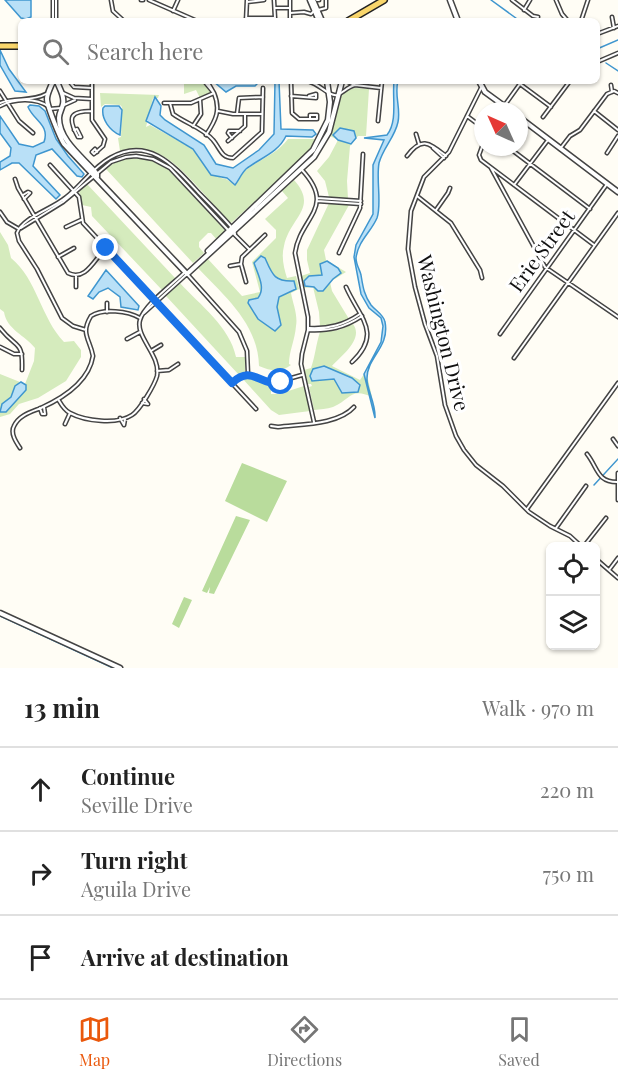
<!DOCTYPE html>
<html lang="en">
<head>
<meta charset="utf-8">
<style>
  :root { --surface:#fff; --page:#f6f6f6; --text:#222; --muted:#767676; --line:#e0e0e0; --accent:#ea580c }
  body { margin:0; font-family:"Playfair Display",serif; background:var(--page); color:var(--text) }
  .controls { position:absolute; right:18px; bottom:18px; display:grid; overflow:hidden; border-radius:9px; box-shadow:0 2px 4px #0004 }
  .controls button { width:54px; height:54px; display:grid; place-items:center; padding:0; border:0; border-bottom:2px solid var(--line); background:var(--surface); color:var(--text); font:30px sans-serif }
  .compass { position:absolute; left:474px; top:102px; width:54px; height:54px; border-radius:50%; background:var(--surface); box-shadow:0 2px 4px #0004; rotate:315deg }
  .stop { position:absolute; width:18px; height:18px; margin:-14px; border:4px solid #1a73e8; border-radius:50%; background:#fff }
  .stop.end { background:#1a73e8; border-color:#fff; box-shadow:0 2px 6px #0008 }
  .list { margin:0; padding:0; list-style:none }
  h2 { display:flex; justify-content:space-between; align-items:center; height:78px; margin:0; padding:0 24px; font-size:26px }
  h2 small { font-size:20px; font-weight:400; color:var(--muted) }
  .list li { display:grid; grid-template-columns:39px 1fr auto; gap:18px; align-items:center; box-sizing:border-box; height:84px; padding:0 24px; border-top:2px solid var(--line) }
  .list b { display:block; font-size:22px; white-space:nowrap }
  .list p { margin:0; font-size:20px; white-space:nowrap; color:var(--muted) }
  .list em { font-size:20px; font-style:normal; color:var(--muted) }
  .icon { flex:none; width:33px; height:33px; fill:none; stroke:currentColor; stroke-width:2; stroke-linecap:round; stroke-linejoin:round }
  .map { position:relative; flex:none; width:618px; height:668px; overflow:hidden }
  .search { position:absolute; background:var(--surface); box-shadow:0 2px 4px #0004; left:18px; right:18px; top:18px; height:66px; display:flex; align-items:center; gap:15px; box-sizing:border-box; padding:0 21px; border-radius:9px; color:var(--muted); font-size:22px }
  .sheet { height:330px; background:var(--surface) }
  nav { display:flex; justify-content:space-around; align-items:center; box-sizing:border-box; height:84px; border-top:2px solid var(--line); background:var(--surface); font-size:16px; color:var(--muted) }
  nav a { display:grid; justify-items:center; gap:3px }
  nav .on { color:var(--accent) }
  .map>svg:first-child { display:block }
</style>
</head>
<body>
<div class="map">
<svg width="618" height="668" viewBox="0 0 618 668">
  <rect width="100%" height="100%" fill="#fffdf5"/>
  <path fill="#d5ebbd" d="M184,81H202L211,93L200,98L196,90L184,94Z
    M355,88L369,89L366,136H358L350,146L347,181L348,199L329,197L325,181L317,171L329,157L338,140L330,136C336,118 333,92 355,88Z
    M100,93L159,95L158,98H153L146,127L150,125L191,148L221,178L226,179L235,185C240,181 240,175 246,170C260,159 277,154 288,139H317L304,157L231,223C219,211 208,198 196,185C172,160 157,144 120,151L118,138L121,137L122,107L120,105L105,104L101,107Z
    M131,158L151,160L168,169L224,229V232L217,240L211,233H208L199,242V247L204,253L193,263L106,169L117,161Z
    M294,180C319,208 290,217 284,246C281,257 284,268 287,278L296,276L299,289L291,293C293,304 298,315 296,326C295,340 289,351 289,364L291,365C280,373 271,371 259,366C258,323 224,296 197,267L207,258L242,296L260,292L252,262L276,238V230L265,219L288,198L282,191Z
    M87,184L176,279L163,291L92,216L91,207L82,205L79,191Z
    M329,203L349,205L324,250L326,260L346,272L330,282L332,291L349,319L330,325L320,326L319,312L313,287L303,288L301,276L310,273L307,260V250Z
    M0,232L8,245L11,258C37,279 41,318 64,342L74,341L81,350V357L66,381L38,398L19,404L10,414L0,417V374L25,384L34,361L35,348C25,335 7,330 4,312L0,309Z
    M180,283C200,305 230,327 236,357H245V372L239,375L166,296Z
    M353,324C364,339 342,355 332,366L360,380L371,364L367,375L372,397C351,387 351,399 333,407C327,409 320,409 314,410L309,387L312,386L311,384H308L304,370L311,368C315,357 316,344 320,332L339,330Z
    M250,376L271,385V394H279L304,386L310,411L279,415L271,410L242,378Z"/>
  <path fill="#b9dc9c" d="M242,463L287,481L267,522L225,501Z
    M236,516L250,520L214,594L209,593L210,587L207,593L202,591Z
    M184,597L192,600L179,628L172,624Z"/>
  <path fill="#b9e0f7" stroke="#3f96cf" stroke-width="1.5" d="M5,0H31V17L26,19L21,18Z
    M0,50L9,69L26,92L15,91L0,65Z
    M213,81H257V84L255,86H236L226,92Z
    M275,81H279L281,129L313,130L316,134L312,137L286,136C278,153 260,158 246,169C241,174 239,180 235,185L227,178L211,175L193,149L146,121L155,97L161,106L160,115L165,120L204,145L216,164L233,168L259,150L274,134Z
    M394,81H398C394,95 401,108 398,122C395,137 383,148 379,163C376,180 382,204 377,218C371,232 358,241 356,258C356,265 360,270 361,275C363,287 364,295 371,305C376,311 384,315 385,322C390,347 367,357 367,378C366,388 376,403 375,418L364,374L381,342L383,326L381,318L369,308L361,294L354,257L356,245L373,214V165L384,140L364,138L387,135C398,121 392,98 394,81Z
    M30,105L39,106L45,111L56,139L68,156L84,174L82,177L77,176L52,149L36,155L33,166L60,195L56,199L19,163H12L0,170V162L10,156L11,148L0,133V116L19,144L33,147L44,142C50,125 34,121 28,107Z
    M105,106H119L122,110L120,135C110,131 101,119 103,108Z
    M340,128L354,131L356,138L351,144L338,140L333,135Z
    M261,256L265,258C272,274 274,282 294,281L296,289L279,297L277,307L281,325L275,331L258,319L248,303L249,300L258,298C266,288 258,275 254,263Z
    M327,261L338,268L341,273L333,279L323,291H318L314,287L305,286L304,281L309,276L322,275L320,264Z
    M106,270L139,306L138,310L121,307L120,297L108,288L99,292L93,299L88,296Z
    M324,366L352,378L360,385L358,392L342,393L334,379L312,381L310,376L313,369Z
    M21,382L26,385V390L6,412H0L2,404L11,397L15,386Z"/>
  <g fill="none" stroke-linecap="round" stroke-linejoin="round">
    <path stroke="#3f96cf" stroke-width="1.5" d="M491,0L520,21
      M597,49L618,40
      M597,56L599,57
      M606,63L618,71
      M594,485L618,459
      M0,616L113,668"/>
    <defs>
      <path id="minor" d="M53,0V21
        M56,0V21
        M111,0L113,11L124,21
        M141,0H143
        M149,0L197,21
        M290,0V21
        M317,0H319
        M512,0L533,16L538,17
        M556,0L562,14L568,21
        M247,2L264,0
        M275,8H290
        M524,10L530,0
        M173,11L178,0
        M290,13L304,12L311,14L314,11L326,8V0
        M612,17L614,28
        M246,18H275L274,0
        M246,21L247,0
        M581,21L588,0
        M597,34L618,26
        M597,62L618,53
        M69,81L74,87L92,88V81
        M204,81L214,93L207,81
        M291,81L292,113L299,119H317V115H310V119
        M291,81H318
        M346,81L355,85L381,88
        M310,82C319,84 330,97 337,95C343,93 347,87 355,85
        M520,84L551,107
        M611,85L612,92
        M92,88V120L105,139L103,146L94,154L92,152L95,149L97,152
        M481,88L449,152L424,177L411,211L408,249L415,287L425,324L437,356L445,405L456,436L464,450L476,465L503,486L529,512L550,526L570,536L581,546
        M0,91L19,121L33,133
        M63,93L74,98L92,99
        M291,96L316,98V94L309,96
        M0,103C15,97 32,102 46,94
        M164,103H191L214,93C221,110 216,120 206,135
        M170,103L173,114C185,123 203,128 213,140C220,148 221,158 233,158L262,132L263,88
        M64,105L75,100
        M0,106C14,99 35,97 49,107
        M504,106L522,81
        M49,109L61,108
        M218,111L233,114H262
        M594,111L618,130
        M237,114L239,98L263,97
        M467,116L483,128
        M543,117L570,81
        M378,121L382,81
        M193,126L201,114L200,99
        M74,130L77,129L81,137H78C67,117 70,111 92,111
        M416,134L419,144
        M232,138L228,133L229,131H240
        M228,141L245,126V114
        M483,144L479,155L481,160L594,245
        M508,147L590,209
        M433,148L444,158
        M560,149L570,136L580,130L607,94L614,91L618,93
        M607,153L618,136
        M407,156C422,136 429,143 446,156
        M50,165L79,197L83,223L256,409
        M491,168L545,267L618,317
        M302,170C337,208 300,217 295,253L308,317V330L302,354L301,364L314,422
        M15,179L18,188L68,273C86,282 95,258 106,248
        M514,185L548,140
        M23,195L28,192L30,193L24,199
        M417,196L451,223L480,270L482,278
        M317,198L361,201
        M317,201L361,204
        M436,210L448,193L450,188
        M0,212L7,222L19,229
        M66,227L81,220
        M21,228L63,202L111,162L126,157L136,156L153,159L170,168L229,231
        M234,234L249,249
        M339,253L360,208L363,154
        M58,257L74,248
        M230,266L241,264
        M246,282L241,264L242,257L265,235
        M76,287V276
        M346,287C359,317 383,333 352,362
        M107,312V303
        M144,313L187,274L239,332L247,351L248,374
        M0,328C17,350 23,339 22,370
        M309,328C329,329 344,325 360,314
        M86,330L73,326L62,318L37,269L19,241L17,233C23,217 52,209 65,198C81,186 92,168 110,158C149,135 175,167 199,193C211,205 223,217 234,230L235,234
        M308,330C329,331 344,328 362,316
        M500,334L607,184
        M127,339L140,332
        M0,347L14,354H22
        M151,351L161,345
        M514,358L618,213
        M157,371L169,370L178,364
        M232,383L246,374L274,383L302,375
        M58,399C61,404 64,410 70,413C85,421 117,425 132,415C140,410 155,384 157,376C161,355 135,337 140,320C144,305 173,284 184,273
        M142,403L148,404L144,399
        M40,408L42,414H45L44,407
        M120,418L124,425L125,419
        M65,424L70,413
        M271,426L278,427C301,424 338,425 354,407
        M613,439L618,446
        M20,448C16,442 10,433 14,426C19,415 31,412 41,408C63,398 89,381 93,356C90,339 80,334 91,316C103,308 128,311 140,318
        M587,454C598,468 597,482 617,482
        M618,473V500
        M527,509L618,383
        M556,528L586,486
        M584,546L606,518
        M596,559L618,578
        M609,570L618,558"/>
      <path id="tertiary" d="M310,0L319,21
        M313,0L322,21
        M450,0L458,21
        M53,81C51,87 47,93 47,99C47,106 60,138 64,144L187,274L314,157L329,132L342,81
        M57,81C59,89 65,95 63,104C62,109 59,113 59,118C59,141 84,158 97,174V177
        M479,81L485,92L511,111
        M519,117L618,192
        M208,251L313,150L328,120L330,102L327,81
        M0,613L120,668"/>
      <path id="primary" d="M348,21L384,0
        M0,46H21"/>
    </defs>
    <use href="#minor" stroke="#444" stroke-width="5"/>
    <use href="#tertiary" stroke="#444" stroke-width="7"/>
    <use href="#primary" stroke="#222" stroke-width="8"/>
    <use href="#minor" stroke="#fff" stroke-width="2"/>
    <use href="#tertiary" stroke="#fff" stroke-width="4"/>
    <use href="#primary" stroke="#f9d66b" stroke-width="5"/>
  </g>
  <g fill="none" stroke-linecap="round" stroke-linejoin="round">
    <path stroke="#1a73e8" stroke-width="8" d="M106,248L232,383C253,364 259,387 281,382"/>
  </g>
  <g text-anchor="middle" stroke-width="6" stroke-linejoin="round" paint-order="stroke">
    <g font-size="20" fill="#111" stroke="#fff">
      <text transform="translate(542 251) rotate(-54)" y="7">Erie Street</text>
      <text transform="translate(443 333) rotate(76)" y="7">Washington Drive</text>
    </g>
  </g>
</svg>
<div class="controls">
<button><svg class="icon" aria-label="locate" viewBox="0 0 24 24"><circle cx="12" cy="12" r="6"/><path d="M12 2v4M12 18v4M2 12h4M18 12h4"/></svg></button>
<button><svg class="icon" aria-label="layers" viewBox="0 0 24 24"><path d="M12 4l9 5-9 5-9-5zM3 14l9 5 9-5"/></svg></button>
</div>
<svg class="compass" viewBox="-18 -18 36 36"><path d="M0-13l5 13h-10z" fill="#e53935"/><path d="M0 13l5-13h-10z" fill="#767676"/></svg>
<div class="stop" style="left:281px;top:382px"></div>
<div class="stop end" style="left:106px;top:248px"></div>
<div class="search"><svg class="icon" aria-label="search" viewBox="0 0 24 24"><circle cx="10" cy="10" r="6"/><path d="M15 15l6 6"/></svg>Search here</div>
</div>
<section class="sheet">
<h2>13 min<small>Walk · 970 m</small></h2>
<ul class="list">
<li><svg class="icon" aria-label="ahead" viewBox="0 0 24 24"><path d="M12 20V5M6 11l6-6 6 6"/></svg><div><b>Continue</b><p>Seville Drive</p></div><em>220 m</em></li>
<li><svg class="icon" aria-label="right" viewBox="0 0 24 24"><path d="M7 20v-9h11M14 6l5 5-5 5"/></svg><div><b>Turn right</b><p>Aguila Drive</p></div><em>750 m</em></li>
<li><svg class="icon" aria-label="arrive" viewBox="0 0 24 24"><path d="M6 21V4h12l-3 4 3 4H6"/></svg><div><b>Arrive at destination</b></div></li>
</ul>
</section>
<nav>
<a class="on"><svg class="icon" aria-label="map" viewBox="0 0 24 24"><path d="M3 6l6-2 6 2 6-2v14l-6 2-6-2-6 2zM9 4v14M15 6v14"/></svg>Map</a>
<a><svg class="icon" aria-label="directions" viewBox="0 0 24 24"><path d="M12 3l9 9-9 9-9-9zM9 14v-3h6M13 9l2 2-2 2"/></svg>Directions</a>
<a><svg class="icon" aria-label="saved" viewBox="0 0 24 24"><path d="M7 4h10v16l-5-4-5 4z"/></svg>Saved</a>
</nav>
</body>
</html>
